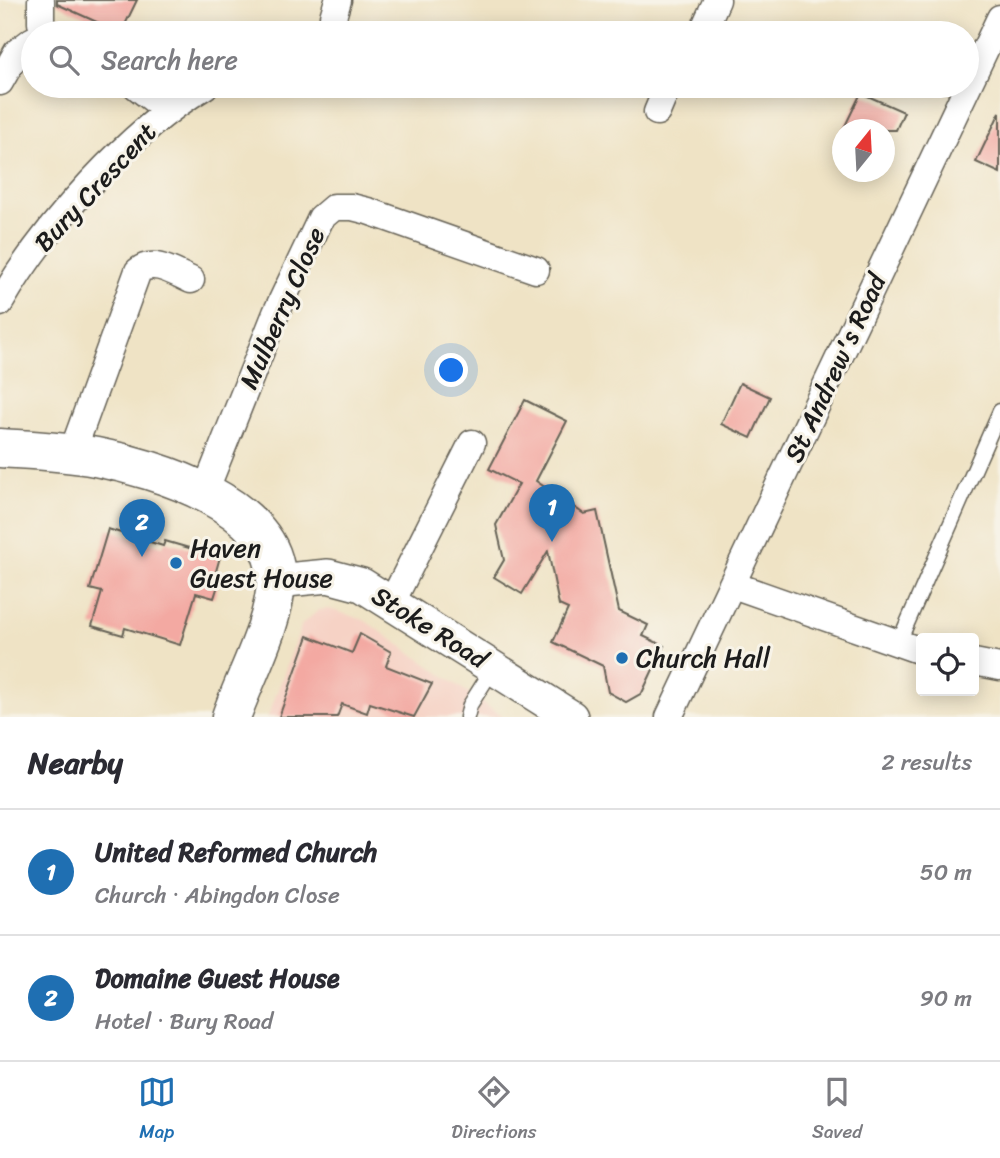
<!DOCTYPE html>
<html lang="en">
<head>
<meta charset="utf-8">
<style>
  :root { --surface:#fff; --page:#f7f7f7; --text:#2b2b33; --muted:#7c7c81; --line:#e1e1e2; --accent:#1f6fb2 }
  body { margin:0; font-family:Sriracha,sans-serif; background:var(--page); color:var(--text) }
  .controls { position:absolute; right:21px; bottom:21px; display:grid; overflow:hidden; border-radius:7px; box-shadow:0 4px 18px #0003 }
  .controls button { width:63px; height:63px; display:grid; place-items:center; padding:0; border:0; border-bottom:2px solid var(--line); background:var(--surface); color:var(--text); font:35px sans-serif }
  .compass { position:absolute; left:832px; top:119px; width:63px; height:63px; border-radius:50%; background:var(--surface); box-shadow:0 4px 18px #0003; rotate:18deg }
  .you { position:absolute; left:452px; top:371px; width:24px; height:24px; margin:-18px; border:5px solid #fff; border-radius:50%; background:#1a73e8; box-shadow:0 0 0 10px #1a73e833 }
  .badge { display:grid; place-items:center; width:46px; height:46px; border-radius:50%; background:var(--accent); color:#fff; font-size:23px; font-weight:700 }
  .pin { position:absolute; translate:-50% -58px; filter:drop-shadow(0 2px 4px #0008) }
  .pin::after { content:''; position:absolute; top:37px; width:24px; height:21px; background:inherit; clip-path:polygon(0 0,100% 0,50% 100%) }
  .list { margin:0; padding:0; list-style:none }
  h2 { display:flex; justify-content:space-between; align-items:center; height:91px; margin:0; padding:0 28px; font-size:30px }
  h2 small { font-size:23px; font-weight:400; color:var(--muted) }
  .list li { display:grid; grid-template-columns:46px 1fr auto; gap:21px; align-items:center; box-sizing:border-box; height:126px; padding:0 28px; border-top:2px solid var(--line) }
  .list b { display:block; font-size:26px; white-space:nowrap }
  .list p { margin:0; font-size:23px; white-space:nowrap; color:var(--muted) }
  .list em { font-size:23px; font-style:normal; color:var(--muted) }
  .icon { flex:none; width:38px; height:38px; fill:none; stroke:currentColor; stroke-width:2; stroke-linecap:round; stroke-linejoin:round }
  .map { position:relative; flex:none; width:1000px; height:717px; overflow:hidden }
  .search { position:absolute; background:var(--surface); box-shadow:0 4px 18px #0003; left:21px; right:21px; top:21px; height:77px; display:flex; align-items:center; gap:18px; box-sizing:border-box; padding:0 24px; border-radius:38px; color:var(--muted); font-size:26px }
  .sheet { height:343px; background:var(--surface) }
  nav { display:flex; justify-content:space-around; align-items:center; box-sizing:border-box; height:98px; border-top:2px solid var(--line); background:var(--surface); font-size:19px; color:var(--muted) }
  nav a { display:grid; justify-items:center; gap:4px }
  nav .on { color:var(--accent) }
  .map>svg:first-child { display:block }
</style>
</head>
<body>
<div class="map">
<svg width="1000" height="717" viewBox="0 0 1000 717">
  <rect width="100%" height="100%" fill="#f7f3e8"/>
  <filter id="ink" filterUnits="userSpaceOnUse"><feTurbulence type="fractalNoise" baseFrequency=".0143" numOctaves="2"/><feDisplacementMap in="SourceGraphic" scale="14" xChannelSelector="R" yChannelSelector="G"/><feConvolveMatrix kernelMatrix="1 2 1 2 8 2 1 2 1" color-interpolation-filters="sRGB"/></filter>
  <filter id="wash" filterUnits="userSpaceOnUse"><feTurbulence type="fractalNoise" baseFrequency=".00686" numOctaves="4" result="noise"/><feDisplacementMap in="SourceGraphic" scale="28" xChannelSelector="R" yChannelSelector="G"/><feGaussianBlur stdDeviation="1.57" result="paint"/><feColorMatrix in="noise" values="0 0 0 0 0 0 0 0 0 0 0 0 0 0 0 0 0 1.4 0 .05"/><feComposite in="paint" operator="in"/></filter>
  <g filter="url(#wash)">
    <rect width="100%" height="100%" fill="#efe3c5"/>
    <path fill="#f6d2c5" d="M329,609L364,620L503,717H268L302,624L319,610Z"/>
    <g id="blocks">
      <path fill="#f3a9a2" d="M57,0H137L121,33L57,4Z
        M861,93L904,112L896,130H843Z
        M1000,112V173L976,162Z
        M740,383L770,397L751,438L721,424Z
        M525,400L567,421L536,481L584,514L597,511L619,611L648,625L643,636L664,646L642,693L626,702L608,692L603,666L553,642L568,609L559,605L548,551L522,594L494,577L504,560L496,525L519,484L489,469Z
        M108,529L163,546L165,541L220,557L216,571L222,573L214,598L196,593L180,645L125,628L123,635L92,626L102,592L90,589Z
        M360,634L391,652L386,666L432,684L414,717L370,703L367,713L342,704L337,717H279L308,636L352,653Z"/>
    </g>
  </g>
  <g filter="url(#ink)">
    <use href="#blocks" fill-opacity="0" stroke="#666257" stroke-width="2"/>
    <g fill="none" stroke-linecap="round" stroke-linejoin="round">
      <defs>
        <path id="service" d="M898,644L1000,411
          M467,717L470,705L494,667"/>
        <path id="minor" d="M41,0V23L46,33
          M333,33V17L338,0
          M702,33L717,0
          M0,82L17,52L33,40
          M136,86L167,110
          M657,112L668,86
          M0,303C45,225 129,132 205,86
          M72,453L138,271C154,258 175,273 191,280
          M204,494L276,313L321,218L334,207H352L368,211L536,270
          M733,585L921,651
          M392,602L472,443
          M974,662L1000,667
          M669,717L1000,18"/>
        <path id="tertiary" d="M276,581L328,576L362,585L571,717"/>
        <path id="secondary" d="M0,448C32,450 64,451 96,457C155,468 278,505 276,581C275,623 245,677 231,717"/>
      </defs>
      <use href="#service" stroke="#666257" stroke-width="17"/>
      <use href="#minor" stroke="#666257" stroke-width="29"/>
      <use href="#tertiary" stroke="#666257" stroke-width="36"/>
      <use href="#secondary" stroke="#666257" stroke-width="41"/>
      <use href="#service" stroke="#fff" stroke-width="14"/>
      <use href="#minor" stroke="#fff" stroke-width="26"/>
      <use href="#tertiary" stroke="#fff" stroke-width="33"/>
      <use href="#secondary" stroke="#fff" stroke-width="38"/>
    </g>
  </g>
  <g fill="#1f6fb2" stroke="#f7f3e8" stroke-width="2.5">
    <circle cx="176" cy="563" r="7"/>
    <circle cx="622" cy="658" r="7"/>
  </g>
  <g text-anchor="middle" stroke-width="6" stroke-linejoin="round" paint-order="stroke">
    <g font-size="26" fill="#1c1c1c" stroke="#f7f3e8">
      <text transform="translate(95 187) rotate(-47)" y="9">Bury Crescent</text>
      <text transform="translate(282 308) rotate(-66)" y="9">Mulberry Close</text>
      <text transform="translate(835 368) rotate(-65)" y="9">St Andrew's Road</text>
      <text transform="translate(430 627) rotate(32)" y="9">Stoke Road</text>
    </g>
    <g font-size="26" fill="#1c1c1c" stroke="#f7f3e8" text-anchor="start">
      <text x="190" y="557">Haven<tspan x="190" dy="30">Guest House</tspan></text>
      <text x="636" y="667">Church Hall</text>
    </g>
  </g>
</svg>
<div class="controls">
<button><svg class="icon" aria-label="locate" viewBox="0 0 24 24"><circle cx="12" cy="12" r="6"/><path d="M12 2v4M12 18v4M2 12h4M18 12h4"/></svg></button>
</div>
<svg class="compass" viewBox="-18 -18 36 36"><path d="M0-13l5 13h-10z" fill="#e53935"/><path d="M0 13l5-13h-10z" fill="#7c7c81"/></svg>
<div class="you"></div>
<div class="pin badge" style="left:552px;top:542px">1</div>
<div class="pin badge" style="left:142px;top:557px">2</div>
<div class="search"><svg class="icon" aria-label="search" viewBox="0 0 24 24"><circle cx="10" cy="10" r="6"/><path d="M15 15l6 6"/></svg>Search here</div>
</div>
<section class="sheet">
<h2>Nearby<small>2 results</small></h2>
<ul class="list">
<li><span class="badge">1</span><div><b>United Reformed Church</b><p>Church · Abingdon Close</p></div><em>50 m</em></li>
<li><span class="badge">2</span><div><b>Domaine Guest House</b><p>Hotel · Bury Road</p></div><em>90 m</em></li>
</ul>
</section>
<nav>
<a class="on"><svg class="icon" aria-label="map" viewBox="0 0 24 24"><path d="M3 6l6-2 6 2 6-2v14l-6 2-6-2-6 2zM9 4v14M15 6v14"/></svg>Map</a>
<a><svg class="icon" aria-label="directions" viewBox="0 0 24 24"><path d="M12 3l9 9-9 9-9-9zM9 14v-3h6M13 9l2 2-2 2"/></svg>Directions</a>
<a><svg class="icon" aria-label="saved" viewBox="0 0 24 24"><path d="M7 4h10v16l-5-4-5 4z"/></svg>Saved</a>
</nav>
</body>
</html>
